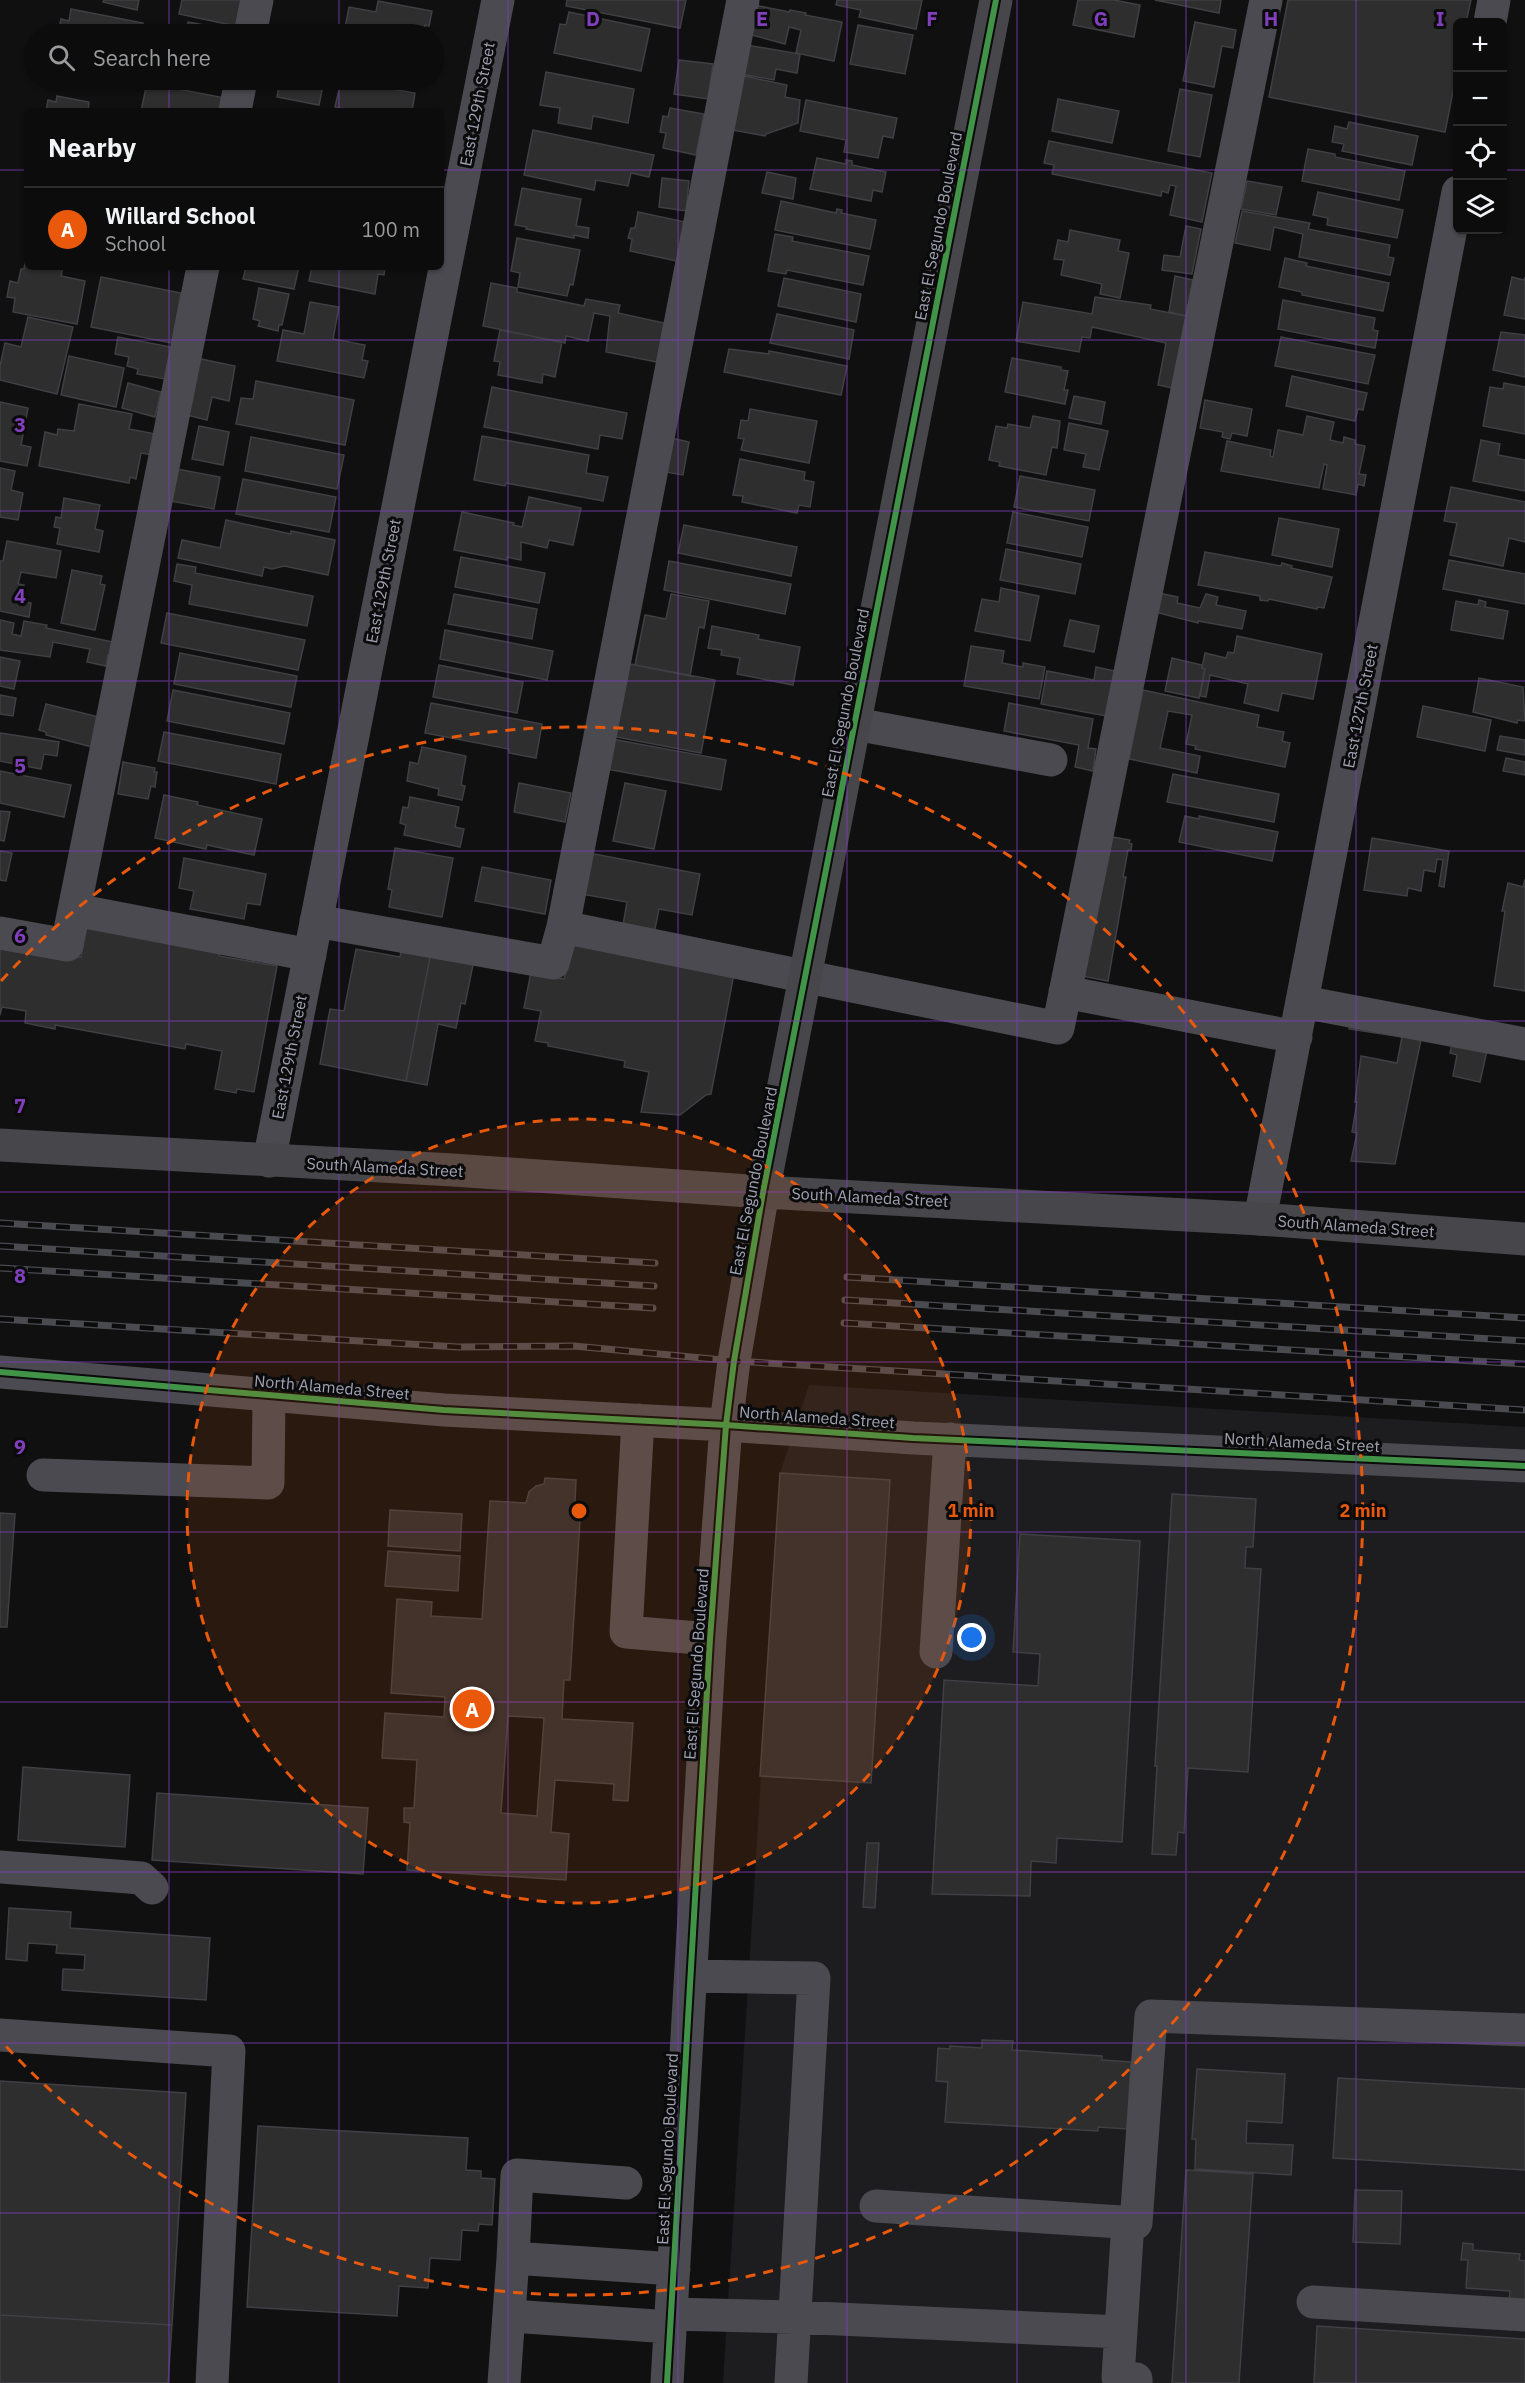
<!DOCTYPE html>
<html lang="en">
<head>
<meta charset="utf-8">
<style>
  :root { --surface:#0c0c0c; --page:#1a1a1a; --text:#f1f3f6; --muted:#9a9b9d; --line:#2c2c2d; --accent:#ea580c }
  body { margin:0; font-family:"IBM Plex Sans",sans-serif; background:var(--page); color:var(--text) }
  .controls { position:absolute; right:18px; top:18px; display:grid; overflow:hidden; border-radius:9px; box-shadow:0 2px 4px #0004 }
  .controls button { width:54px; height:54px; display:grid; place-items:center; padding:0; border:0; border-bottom:2px solid var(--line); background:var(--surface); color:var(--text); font:30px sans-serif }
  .you { position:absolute; left:972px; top:1638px; width:21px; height:21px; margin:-15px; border:4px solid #fff; border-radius:50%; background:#1a73e8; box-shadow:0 0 0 9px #1a73e833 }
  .badge { display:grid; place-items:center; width:39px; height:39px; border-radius:50%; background:var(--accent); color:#fff; font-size:20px; font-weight:700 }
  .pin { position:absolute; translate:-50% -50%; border:3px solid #fff; box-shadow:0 2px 6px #0006 }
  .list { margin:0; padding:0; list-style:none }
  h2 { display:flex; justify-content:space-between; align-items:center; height:78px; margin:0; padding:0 24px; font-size:26px }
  h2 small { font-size:20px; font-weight:400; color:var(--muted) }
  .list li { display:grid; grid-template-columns:39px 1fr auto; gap:18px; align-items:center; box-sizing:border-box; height:84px; padding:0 24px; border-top:2px solid var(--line) }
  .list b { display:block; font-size:22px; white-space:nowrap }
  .list p { margin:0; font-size:20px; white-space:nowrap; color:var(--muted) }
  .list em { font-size:20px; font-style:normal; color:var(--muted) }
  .icon { flex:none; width:33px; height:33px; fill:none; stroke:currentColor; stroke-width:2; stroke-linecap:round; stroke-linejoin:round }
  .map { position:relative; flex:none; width:1525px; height:2383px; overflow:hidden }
  .search { position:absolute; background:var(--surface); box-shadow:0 2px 4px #0004; left:24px; top:24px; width:420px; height:66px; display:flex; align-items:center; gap:15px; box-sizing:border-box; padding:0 21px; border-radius:33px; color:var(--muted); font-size:22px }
  .panel { position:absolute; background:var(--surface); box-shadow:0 2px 4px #0004; left:24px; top:108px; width:420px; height:162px; border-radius:9px }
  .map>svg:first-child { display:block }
</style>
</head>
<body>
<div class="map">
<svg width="1525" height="2383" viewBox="0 0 1525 2383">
  <rect width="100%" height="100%" fill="#101010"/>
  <path fill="#1d1d1f" d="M809,1385L1525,1427V2383H723L780,1473Z"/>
  <path fill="#2e2e2f" stroke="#3f3f44" stroke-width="1.5" fill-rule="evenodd" d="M104,0H139L137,10L103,2Z
    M182,0H241L236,26L179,14Z
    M567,0H686L680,28L566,6Z
    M837,0H922L916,29L859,17L861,10L836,5Z
    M1078,0H1114L1140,5L1134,37L1073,25Z
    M1155,0H1221L1219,13Z
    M1288,0H1471L1466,22H1458V67L1445,132L1269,97Z
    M378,1L432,11L429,26L425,25L423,34L344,33L349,7L376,12Z
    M754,5L789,12L790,10L806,13L805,15L842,22L834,61L796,53L801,30L789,27L785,44L748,34Z
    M71,9L143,23L141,34H58L61,19L69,21Z
    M569,12L650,29L641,71L554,53L560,24L566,25Z
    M188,22L237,31L236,34H185Z
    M1195,22L1236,30L1233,48L1222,46L1214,87L1183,81Z
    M858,25L913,35L905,74L850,64Z
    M747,45L800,54L797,73L776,69L774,80L741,74Z
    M679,60L713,64L708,99L674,94Z
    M546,72L634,89L628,123L593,116L591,129L558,123L560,108L540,105Z
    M744,76L787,85L785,97L800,100L798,123L766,134L765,136L732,130Z
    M280,80H324L319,105L277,97Z
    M341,80L415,93L412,111H356L335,107Z
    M147,83L225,98L223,111H141Z
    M1180,89L1212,95L1200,157L1168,151Z
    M57,96L89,102L88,111H46L48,100L56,102Z
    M1058,99L1119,111L1112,143L1052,131Z
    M806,100L897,118L893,138L883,136L878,158L844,152L846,140L800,131Z
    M670,108L704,114L696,155L663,148L666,133L660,132L663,116L668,117Z
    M1349,122L1418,136L1412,165L1342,151L1344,144L1332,142L1335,126L1347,129Z
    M533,130L654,155L649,177L631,173L628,186L596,180L594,190L524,175Z
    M1049,141L1212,173L1202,222L1170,215L1176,186L1170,185L1168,193L1162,191L1161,196L1052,174L1054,165L1044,163Z
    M1308,149L1335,154V157L1405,171L1399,200L1302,181Z
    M817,158L846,164V160L852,161V165L886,172L882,192L873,190L871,201L810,189Z
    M767,172L796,178L793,199L762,193Z
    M662,178L689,181L686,211L659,207Z
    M1247,181L1282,187L1276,215L1241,209Z
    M522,188L581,199L576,226L589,228L588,238L574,235V238L526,229L527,227L515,225Z
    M1318,192L1403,210L1397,238L1327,225L1328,218L1313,215Z
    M781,201L836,213L837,209L842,210L841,213L876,220L870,249L775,230Z
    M1242,211L1310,223L1308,229L1390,245L1388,257L1394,258L1390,275L1299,257L1303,234L1274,227L1270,250L1235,243Z
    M638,212L685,222L677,261L630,251L632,239L628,238L631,228H635Z
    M1186,226L1201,229L1192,274L1162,270L1164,255L1180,257Z
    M1070,230L1120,240L1118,251L1129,253L1120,298L1100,294L1102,284L1061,275L1064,260L1054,259L1058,240L1068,242Z
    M775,234L793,237L792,241L869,256L863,285L787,270L786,274L768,271Z
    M517,238L580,250L573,285L570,284L567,296L518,287L520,273L511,271Z
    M27,252V267H63L61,276L85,281L77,324L13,312L15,298L7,297L10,281L18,283L21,269H24Z
    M1285,258L1307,263L1306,266L1389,283L1383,311L1302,295V292L1279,287Z
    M246,267H299L294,289L243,279Z
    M312,267H385L384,275L378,274L375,294L309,281Z
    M1175,276L1193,280L1186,316L1169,312Z
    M101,277L181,293L172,343L91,327Z
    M1512,277L1524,280L1525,277V319L1504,315Z
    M784,278L861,294L856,322L778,306Z
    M491,283L517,288V292L584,306L586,299L620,305L618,313L664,323L657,362L606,352L610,316L594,313L588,341L566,336L565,343L483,326Z
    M259,288L289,294L282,325H279L278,331L258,326L260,321L253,319Z
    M1095,297L1151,305L1150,309L1186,316L1173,388L1158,385L1166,343L1092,327L1090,338L1082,337L1079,352L1016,341L1023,302L1092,314Z
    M1283,300L1375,318L1373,330L1378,331L1375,348L1278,329Z
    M310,302L339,307L333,339L365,345L362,360L368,361L364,378L277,361L283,330L304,334Z
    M777,314L854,330L849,359L770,343Z
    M28,317L73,327L57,394L0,380V366L5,343L21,347Z
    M500,330L562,342L555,377L543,374L542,383L498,375L500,362L494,361Z
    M1501,332L1525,335V377L1493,370Z
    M118,337L171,347L165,379L137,374L138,369L127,366L129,357L115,354Z
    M1281,337L1375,355L1368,384L1275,366Z
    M729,349L769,354V351L847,366L841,395L724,372Z
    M69,356L124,368L116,407L61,395Z
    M1012,358L1061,367V370L1068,371L1064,390H1068L1065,404L1005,392Z
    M201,359L235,366L229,401L212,397L207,420L183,414Z
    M1292,376L1367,393L1363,410L1358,409L1355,421L1286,406Z
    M256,381L354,400L345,445L236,424L241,398L253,399Z
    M128,383L161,392L155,417L122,408Z
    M1504,383L1525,387V434L1483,426L1490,387L1503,389Z
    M492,387L627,413L622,439L600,435L598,449L484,427Z
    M1074,396L1105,402L1101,424L1069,418Z
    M1205,400L1252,409L1247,436L1232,433L1230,439L1222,437L1223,432L1200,428Z
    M0,402L28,408L21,445L31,447L27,466L0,461Z
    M79,404L132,414L129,429L156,434L152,455L141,453L136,479L130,477L129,483L39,466L45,432L57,435L58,429L74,431Z
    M750,409L817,421L809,463L741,450L744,439L738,438L741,420L748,421Z
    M1033,416L1060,421L1057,448L1052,447L1046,475L999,466L1000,462L989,460L996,426L1007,428L1008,424L1030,428Z
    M1307,416L1334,422L1330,440L1343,443L1344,437L1355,440V444L1365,446L1359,474L1366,475L1364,486L1358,484L1356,495L1323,489L1327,465L1324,464L1319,488L1221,471L1227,441L1271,450L1270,456L1273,457L1278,430L1303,435Z
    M1069,423L1108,431L1099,470L1083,467L1086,454L1064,450Z
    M199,426L229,432L223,465L192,459Z
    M482,436L589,455L586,473L608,477L603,501L506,483L505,486L474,480Z
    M251,437L344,455L337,489L245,471Z
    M667,437L689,442L683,475L660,471Z
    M1481,440L1500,444L1498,455L1525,460V491L1473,481Z
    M740,459L805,472L804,480L814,482L810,507L799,505L797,513L742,502L743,496L733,495Z
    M0,468L15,471L11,490L23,493L18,520L0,517Z
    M177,469L220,477L214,509L170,501Z
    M1020,476L1095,490L1089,521L1014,507Z
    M243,479L336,497L329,532L236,514Z
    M1451,487L1525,502V542L1509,538L1503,566L1450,555L1457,523L1444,521Z
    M529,497L581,508L573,545L549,540L547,548L521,542V560L507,557V560L454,550L462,512L514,523L513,525L522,527Z
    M64,498L100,505L95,529L103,531L99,552L57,544L60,528L54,527L56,517L61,518Z
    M1013,512L1088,527L1082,557L1007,543Z
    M1279,518L1339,529L1332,567L1272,555Z
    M226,520L291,534V531L335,540L328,575L284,566L272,569L264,567L262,576L178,558L182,540L220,548Z
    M684,525L797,547L791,576L678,553Z
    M7,541L61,551L56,578L21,572L18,584L24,585L21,601L31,603L29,617L0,611V561H3Z
    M1006,549L1081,564L1075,594L1000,580Z
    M1205,552L1281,566L1282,563L1292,566L1291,568L1332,577L1324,608L1317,607V609L1269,599L1268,601L1260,600V596L1198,585Z
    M461,557L545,573L539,603L455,587Z
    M1449,560L1525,574V604L1443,589Z
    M669,561L791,584L785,614L664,590Z
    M177,564L196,567L195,573L313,596L307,626L189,604L192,585L174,581Z
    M72,570L102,576L100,584L105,585L95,630L61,623Z
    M1001,588L1039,596L1030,641L975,631L982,599L999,602Z
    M1159,593L1178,597L1177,603L1200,608L1206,594L1218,597L1216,605L1246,611L1242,629L1198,621V623L1155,612Z
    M454,594L537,609L532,639L448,624Z
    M671,594L709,601L704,628L699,627L690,676L635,665L645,615L666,619Z
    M1479,600L1486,602L1485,607L1508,611L1503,639L1451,630L1456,601L1478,605Z
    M167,613L305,640L298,670L161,643Z
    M0,620L14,623L12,634L21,636L24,621L47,625L46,628L113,642L110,655H108L106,666L87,662L90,649L53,642L50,657L0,650Z
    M1070,620L1099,626L1094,652L1064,646Z
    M712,626L759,635L758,639L800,647L793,685L737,674L740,658L721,655L722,650L708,648Z
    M445,630L553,651L547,680L440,659Z
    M1237,636L1322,654L1313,699L1282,693L1278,711L1244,703L1248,684L1210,675L1206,697L1200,696L1205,669L1202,668L1205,653L1226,658L1228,652L1234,653Z
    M971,646L1004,651L1002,663L1023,667V663L1045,667L1039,699L964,686Z
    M180,653L297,676L291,707L174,684Z
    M0,657L20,661L14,689L0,686Z
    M1172,658L1202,665V668L1205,669L1199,698L1165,691Z
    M625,663L715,680L701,753L611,736Z
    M439,665L523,682L517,713L433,697Z
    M1096,667L1115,671L1106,716L1041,704L1047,671L1094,680Z
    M1479,678L1523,687L1525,721L1518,720L1517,723L1473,712Z
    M173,690L290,713L284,744L167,721Z
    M1143,690L1259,715L1257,727L1284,732L1282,741L1290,743L1285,767L1195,749L1196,746L1186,744L1192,715L1168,711L1160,748L1200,756L1197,773L1129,759Z
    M0,695L16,698L13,716L0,714Z
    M431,703L542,724L536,758L509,753V749L425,733Z
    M1009,703L1093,719L1088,748L1096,749L1093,771L1075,767L1079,745L1004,731Z
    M46,704L99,717L92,747L46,735V732L39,730Z
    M1423,706L1491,720L1485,751L1417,737Z
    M164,732L281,754L276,784L158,761Z
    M0,733L59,742L57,756L44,754L41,769L0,761Z
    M1500,736L1525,740V755L1497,750Z
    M612,739L726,760L721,790L606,769Z
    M422,747L466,756L461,785L465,786L462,800L438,795L439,789L407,781L410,762L418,764Z
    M1506,758L1525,762V775L1503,771Z
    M123,762L155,768L154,772H157L155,787L151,786L148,799L118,794Z
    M0,771L71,785L64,817L0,803Z
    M1173,774L1279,794L1274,822L1167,802Z
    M519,783L571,793L565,822L514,812Z
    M625,783L666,791L654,849L613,841Z
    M164,795L198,802L197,805L262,819L254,855L207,845L206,849L155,838Z
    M410,797L459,807L455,827L464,829L460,847L404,835L406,825L400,823L403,807L408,808Z
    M0,811L10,812L4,841L0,840Z
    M1185,816L1199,819V816L1278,832L1272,861L1179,842Z
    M1113,837L1130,840L1129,843L1132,844L1131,850H1128L1123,877H1126L1108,981L1082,976Z
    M1372,838L1449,851L1444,887L1439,886L1443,860L1437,859L1435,872L1424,870L1421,891L1408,888L1407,896L1364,890Z
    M395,848L453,858L442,917L389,907L392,890L388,889Z
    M0,851L12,853L6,881L0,880Z
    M589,853L700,874L692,915L659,909L654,934L623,925L627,902L581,894Z
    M184,858L266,874L260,905L247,903L244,919L190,909L194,891L179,888Z
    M482,867L551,880L545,914L475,901Z
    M1525,879V991L1494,986L1505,911H1502L1508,883L1523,887Z
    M87,922L221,946L219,956L277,966L254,1092L237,1089L236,1093L215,1089L222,1051L186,1044L185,1049L55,1025V1029L25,1023L26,1011L2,1007L0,1015V942L81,957Z
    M572,942L734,974L711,1094L706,1095L680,1115L641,1112L649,1072L624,1067L625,1061L548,1046V1043L535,1041L541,1011L524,1008L531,972L564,979Z
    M402,946L431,952L406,1081L320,1064L330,1009L344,1011L356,949L400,957Z
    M431,952L474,960L465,1004L461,1003L456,1028L438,1024L427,1085L406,1081Z
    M1351,1019L1423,1030L1395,1164L1351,1161L1357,1133L1352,1132L1357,1102H1355L1361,1056L1397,1063L1402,1037L1349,1029Z
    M1453,1039L1488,1046L1480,1082L1453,1076L1457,1055L1450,1053Z
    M780,1473L890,1480L871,1783L760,1776Z
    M545,1478L576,1480L575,1504H581L570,1680H564L562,1719L633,1723L628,1801L613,1800L614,1784L555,1780L551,1832L569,1834L566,1880L407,1870L410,1823L404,1822V1808H414L417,1760L382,1758L385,1713L444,1717L445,1697L391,1693L397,1599L432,1602L431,1616L482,1619L490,1501L526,1503L529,1492L536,1486L544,1484ZM508,1716L544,1718L537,1816L501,1813Z
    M1172,1494L1256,1499L1253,1547H1246L1245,1568L1261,1569L1248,1772L1188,1768L1184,1833L1178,1832L1176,1855L1152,1854L1157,1766H1155Z
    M390,1510L462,1514L460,1551L388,1546Z
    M0,1513L15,1514L7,1627H0Z
    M1020,1534L1140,1541L1122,1842L1057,1838L1056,1863L1031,1861L1030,1896L932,1894L944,1680L1038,1686L1040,1654L1013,1652Z
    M388,1551L460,1556L458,1591L385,1586Z
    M23,1767L130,1775L125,1847L18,1840Z
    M157,1793L368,1808L363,1874L152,1860Z
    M867,1843H879L875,1908L863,1907Z
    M9,1908L71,1912L70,1928L210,1938L206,2000L62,1990L63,1969L84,1970L85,1955L56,1953L57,1945L28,1943L27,1961L6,1959Z
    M982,2040L1013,2041L1012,2050L1102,2056V2060L1131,2062L1127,2129L1098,2127V2131L945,2122L948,2082L936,2081L938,2048L950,2049V2046L982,2048Z
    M1197,2069L1285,2074L1282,2123L1247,2121L1246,2143L1293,2145L1291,2175L1195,2169L1196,2139H1192Z
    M1338,2078L1525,2089V2170L1333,2158Z
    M0,2081L186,2093L172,2325L0,2315Z
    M258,2126L468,2138L466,2170L481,2171V2178L495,2179L492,2225L479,2224L478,2231L462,2230L460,2260L430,2258L428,2288L399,2286L397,2316L247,2307Z
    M1186,2170L1253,2174L1239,2383H1172Z
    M1355,2190L1402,2191L1400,2244L1353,2242Z
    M1463,2243L1473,2244V2250L1520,2254L1519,2260L1525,2261V2302L1509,2301L1510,2291L1466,2288L1468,2260H1461Z
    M0,2315L172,2325L168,2383H0Z
    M1317,2326L1525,2339V2383H1314Z"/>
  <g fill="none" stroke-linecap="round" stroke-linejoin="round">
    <path stroke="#4a4a50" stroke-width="33" d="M1490,22L1494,0
      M250,34L257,0
      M235,111L241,80
      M855,724L1051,760
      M75,910L310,955
      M316,921L553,963L563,927L743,0
      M563,927L1058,1028L1266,0
      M0,933L67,945L203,267
      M1065,992L1296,1037
      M1303,1002L1525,1044
      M269,1161L498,0
      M1260,1219L1458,192
      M0,1372L444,1410L726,1425L913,1438L1525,1466
      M638,1420L626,1632L710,1639
      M43,1475L268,1483L269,1396
      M936,1652L950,1439
      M0,1867L141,1878L152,1888
      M691,1976L814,1978L791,2383
      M0,2035L229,2051L212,2383
      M876,2206L1136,2223L1151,2016L1525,2030
      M1128,2222L1118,2377L1136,2379V2383
      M513,2258L517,2175L626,2183
      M1313,2302L1525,2315
      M671,2314L795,2317L1121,2332
      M511,2316L670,2327
      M504,2383L513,2258L674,2269
      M667,2383L710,1639L726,1425L734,1361L763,1192"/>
    <path stroke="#47464b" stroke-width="33" d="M0,1145L453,1170L763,1192L1260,1219L1525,1239
      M763,1192L996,0"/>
    <defs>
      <path id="rail" d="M0,1223L655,1263
        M0,1246L654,1286
        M0,1268L653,1308
        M847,1277L1525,1318
        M845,1300L1525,1341
        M0,1319L458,1347L574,1346L734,1361L1525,1410
        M844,1323L1525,1364"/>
    </defs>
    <use href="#rail" stroke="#4a4b50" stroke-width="7"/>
    <use href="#rail" stroke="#0b0b0c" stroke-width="4.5" stroke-dasharray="14" stroke-linecap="butt"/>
    <defs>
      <path id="cycleway" d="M0,1372L444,1410L726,1425L913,1438L1525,1466
        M667,2383L710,1639L726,1425L734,1361L763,1192L996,0"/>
    </defs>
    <use href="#cycleway" stroke="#0b0b0c" stroke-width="10"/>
    <use href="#cycleway" stroke="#419447" stroke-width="6"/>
  </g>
  <path fill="none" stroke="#813ebd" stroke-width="1.5" stroke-opacity="0.55" d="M169,0V34M339,0V34M508,0V2383M678,0V2383M847,0V2383M1017,0V2383M1186,0V2383M1356,0V2383M169,80V111M339,80V111M0,170H27M441,170H1458M1502,170H1525M169,267V2383M339,267V2383M0,340H1525M0,511H1525M0,681H1525M0,851H1525M0,1021H1525M0,1192H1525M0,1362H1525M0,1532H1525M0,1702H1525M0,1872H1525M0,2043H1525M0,2213H1525"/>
  <circle cx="579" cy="1511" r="392" fill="#e8590c" fill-opacity=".12"/>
  <g fill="none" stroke="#e8590c" stroke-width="3" stroke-dasharray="10 8">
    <circle cx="579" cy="1511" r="392"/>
    <path d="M1 981A784 784 0 1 1 1 2041"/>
  </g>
  <g text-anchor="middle" stroke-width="6" stroke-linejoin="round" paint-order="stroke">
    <g font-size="16" fill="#a0a1b2" stroke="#0b0b0c">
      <text transform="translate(477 104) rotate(-79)" y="6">East 129th Street</text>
      <text transform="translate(938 226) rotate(-79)" y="6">East El Segundo Boulevard</text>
      <text transform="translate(383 581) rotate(-79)" y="6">East 129th Street</text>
      <text transform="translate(845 703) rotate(-79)" y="6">East El Segundo Boulevard</text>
      <text transform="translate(1360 706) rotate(-79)" y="6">East 127th Street</text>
      <text transform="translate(289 1057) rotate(-79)" y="6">East 129th Street</text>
      <text transform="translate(385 1167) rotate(3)" y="6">South Alameda Street</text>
      <text transform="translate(753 1181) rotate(-79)" y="6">East El Segundo Boulevard</text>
      <text transform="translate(870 1197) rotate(3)" y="6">South Alameda Street</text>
      <text transform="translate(1356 1226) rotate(4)" y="6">South Alameda Street</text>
      <text transform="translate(332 1387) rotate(5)" y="6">North Alameda Street</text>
      <text transform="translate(817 1417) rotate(4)" y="6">North Alameda Street</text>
      <text transform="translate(1302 1442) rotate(3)" y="6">North Alameda Street</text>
      <text transform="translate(696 1664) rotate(-86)" y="6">East El Segundo Boulevard</text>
      <text transform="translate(667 2149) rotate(-87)" y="6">East El Segundo Boulevard</text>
    </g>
  </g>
  <g font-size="20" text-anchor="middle" font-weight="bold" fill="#813ebd" stroke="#0b0b0c" stroke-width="6" stroke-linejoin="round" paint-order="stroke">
    <text x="593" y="26">D</text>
    <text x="762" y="26">E</text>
    <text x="932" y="26">F</text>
    <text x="1101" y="26">G</text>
    <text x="1271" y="26">H</text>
    <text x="1440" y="26">I</text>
    <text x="20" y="432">3</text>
    <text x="20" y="603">4</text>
    <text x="20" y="773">5</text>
    <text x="20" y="943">6</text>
    <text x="20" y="1113">7</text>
    <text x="20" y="1283">8</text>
    <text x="20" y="1454">9</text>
  </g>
  <circle cx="579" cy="1511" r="9" fill="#e8590c" stroke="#0b0b0c" stroke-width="3"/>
  <g font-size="18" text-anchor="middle" font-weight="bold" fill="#e8590c" stroke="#0b0b0c" stroke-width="6" stroke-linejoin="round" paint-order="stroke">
    <text x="971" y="1517">1 min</text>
    <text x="1363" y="1517">2 min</text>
  </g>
</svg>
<div class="controls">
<button>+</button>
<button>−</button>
<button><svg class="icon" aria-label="locate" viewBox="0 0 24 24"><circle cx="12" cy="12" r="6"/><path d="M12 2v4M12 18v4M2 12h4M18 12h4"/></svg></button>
<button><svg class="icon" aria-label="layers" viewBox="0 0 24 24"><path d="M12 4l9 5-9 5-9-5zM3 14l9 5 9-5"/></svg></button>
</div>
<div class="you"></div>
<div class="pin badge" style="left:472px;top:1709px">A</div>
<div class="search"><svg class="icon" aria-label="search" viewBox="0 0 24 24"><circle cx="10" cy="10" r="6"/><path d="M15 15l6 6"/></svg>Search here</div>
<section class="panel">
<h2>Nearby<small></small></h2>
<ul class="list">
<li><span class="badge">A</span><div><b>Willard School</b><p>School</p></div><em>100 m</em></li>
</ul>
</section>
</div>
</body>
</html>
